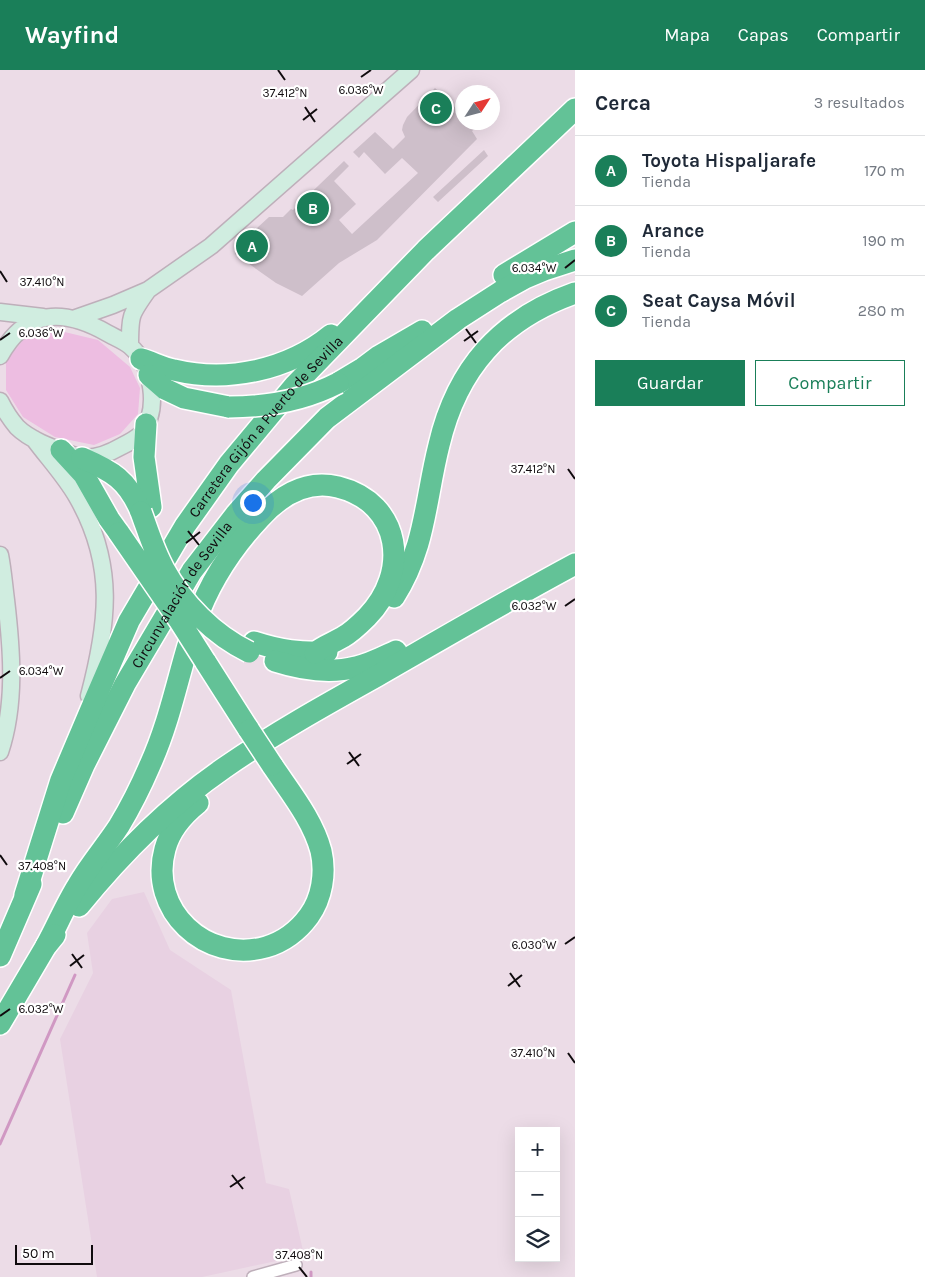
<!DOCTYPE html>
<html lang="es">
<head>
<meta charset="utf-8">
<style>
  :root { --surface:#fff; --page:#f2f2f3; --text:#1f2937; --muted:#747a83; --line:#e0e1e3; --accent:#1a7f59 }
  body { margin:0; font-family:Karla,sans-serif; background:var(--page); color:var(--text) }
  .controls { position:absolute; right:15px; bottom:15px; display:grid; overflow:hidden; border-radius:0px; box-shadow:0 5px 20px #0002 }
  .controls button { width:45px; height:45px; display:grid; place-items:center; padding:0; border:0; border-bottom:1px solid var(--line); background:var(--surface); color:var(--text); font:25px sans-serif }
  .compass { position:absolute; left:455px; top:15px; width:45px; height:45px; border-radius:50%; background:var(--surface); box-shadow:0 5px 20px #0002; rotate:54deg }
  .scale { position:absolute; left:15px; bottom:12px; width:78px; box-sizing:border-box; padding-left:5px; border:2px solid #100b0e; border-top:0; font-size:14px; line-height:18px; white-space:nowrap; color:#100b0e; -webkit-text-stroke:4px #fff; paint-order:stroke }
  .you { position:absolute; left:252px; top:432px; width:18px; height:18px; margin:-12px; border:4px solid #fff; border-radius:50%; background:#1a73e8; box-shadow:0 0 0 8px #1a73e833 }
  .badge { display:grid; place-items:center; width:32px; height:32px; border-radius:50%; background:var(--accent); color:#fff; font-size:16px; font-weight:700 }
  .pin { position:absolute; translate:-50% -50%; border:2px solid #fff; box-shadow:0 1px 5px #0006 }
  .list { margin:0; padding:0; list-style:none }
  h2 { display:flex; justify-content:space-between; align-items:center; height:65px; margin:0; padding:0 20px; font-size:21px }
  h2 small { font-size:16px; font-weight:400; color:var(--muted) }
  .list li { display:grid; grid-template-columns:32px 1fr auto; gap:15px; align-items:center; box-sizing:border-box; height:70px; padding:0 20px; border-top:1px solid var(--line) }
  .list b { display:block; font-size:19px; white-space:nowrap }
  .list p { margin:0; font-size:16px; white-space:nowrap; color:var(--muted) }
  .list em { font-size:16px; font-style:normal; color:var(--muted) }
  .actions { display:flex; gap:10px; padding:15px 20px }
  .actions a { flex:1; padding:11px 0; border:1px solid var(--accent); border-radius:0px; text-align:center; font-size:18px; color:var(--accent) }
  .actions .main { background:var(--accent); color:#fff }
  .icon { flex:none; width:28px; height:28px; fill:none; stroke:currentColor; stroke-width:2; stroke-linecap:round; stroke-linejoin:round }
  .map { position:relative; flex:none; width:575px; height:1207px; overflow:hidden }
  header { display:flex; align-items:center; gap:30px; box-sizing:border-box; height:70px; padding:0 25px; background:var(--accent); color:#fff }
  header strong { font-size:24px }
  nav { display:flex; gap:28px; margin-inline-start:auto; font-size:18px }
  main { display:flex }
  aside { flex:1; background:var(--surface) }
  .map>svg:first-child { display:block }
</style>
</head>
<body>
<header>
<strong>Wayfind</strong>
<nav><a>Mapa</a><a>Capas</a><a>Compartir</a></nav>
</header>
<main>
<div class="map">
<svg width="575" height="1207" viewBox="0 0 575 1207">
  <rect width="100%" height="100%" fill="#ecdce7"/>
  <path fill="#e8d1e2" d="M144,822L170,880L231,920L266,1113L289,1119L304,1185L202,1207H97L60,969L93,903L87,863L112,829Z"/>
  <path fill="#edbde1" d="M52,259L98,270L130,297L140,318L138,344L120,364L94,375L55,367L23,347L6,320V291L28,264Z"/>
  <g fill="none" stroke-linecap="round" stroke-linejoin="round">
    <path stroke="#d098c3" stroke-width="3" d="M0,1074L75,905
      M311,1202V1207"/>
  </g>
  <path fill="#cebfca" d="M435,18L462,44V52H472L477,57L472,61L477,69L377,170L339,193L302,226L276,213L235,184L236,177L269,147H283L291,139L293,140L344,91L349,96L334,111L356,134L339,150L352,164L418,103L402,88L385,104L364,82L359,88L353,82L375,62L393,79L405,67L402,60L403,55L407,47Z
    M484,80L488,86L438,132L433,127Z"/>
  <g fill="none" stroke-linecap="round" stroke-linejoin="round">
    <defs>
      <path id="street" d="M253,1207L296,1195"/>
      <path id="secondary" d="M0,242L43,247
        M73,249L113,235L148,220L211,176L411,0
        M130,276C130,245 130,245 148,220
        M0,286C26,238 64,239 107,263C114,267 124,271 130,276C153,296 160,339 141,364C136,369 128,373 122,376C108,384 90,391 75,386C56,379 31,371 17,357C11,350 4,339 0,331
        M34,369C48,388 65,406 77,427C116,495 108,554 89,626
        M0,485C3,500 4,515 6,530C12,581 16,634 0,682"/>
      <g id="highway">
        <path d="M504,205L575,162"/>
        <path d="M141,289C152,292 163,298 174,300C228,313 288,300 331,265"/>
        <path d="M149,305L165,319L184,328L229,337"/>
        <path d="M338,313L363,298L379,286L422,261"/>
        <path d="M146,354L144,387L151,437"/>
        <path d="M61,380L84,405L109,449L119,463"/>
        <path d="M82,388C112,401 128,410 141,442"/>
        <path d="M394,527C426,477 425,430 439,375C457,298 501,249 575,223"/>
        <path d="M254,572C282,581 299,583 327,582"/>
        <path d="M205,591L249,660"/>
        <path d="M275,591C300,599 330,604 356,597C370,594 383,587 396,581"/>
        <path d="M198,733C183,745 170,760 165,779C148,840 206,894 266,877C283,872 298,861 309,846C322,828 326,803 321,781C313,750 290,722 272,695"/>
        <path id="s1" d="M63,743L84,695L125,614L192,501L236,444L266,410L327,348L458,249L500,222L525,208L544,200L575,190"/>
        <path id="s2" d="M25,825L61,710L97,625L129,551L185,456L229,394L295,315L426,180L575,39"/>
        <path d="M79,836C121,784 169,736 224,698C273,664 325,635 377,606C443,568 508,530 575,494"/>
        <path d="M46,876C57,856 66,834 78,815C90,794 106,776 119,756C131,736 141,716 150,695C171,649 179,600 195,553C209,513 231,479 260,448C280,426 306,409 338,417C402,433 410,503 367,547C360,554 352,562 343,567C333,573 323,576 315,583"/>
        <path d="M0,886L31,814"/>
        <path d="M0,954L46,876L55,865"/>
      </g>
    </defs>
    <use href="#street" stroke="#beafba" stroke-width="14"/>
    <use href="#secondary" stroke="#beafba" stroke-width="19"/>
    <use href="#highway" stroke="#fff" stroke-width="24"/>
    <use href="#street" stroke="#fff" stroke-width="11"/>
    <use href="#secondary" stroke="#d0ede0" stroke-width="16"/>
    <use href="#highway" stroke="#63c297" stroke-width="21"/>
    <defs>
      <path id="highway-bridge" d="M229,337C268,337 303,331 338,313
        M141,442C148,461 154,481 164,499C183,534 214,565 249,582
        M119,463L179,550L205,591
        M249,660L272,695"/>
    </defs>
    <use href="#highway-bridge" stroke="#fff" stroke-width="24" stroke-linecap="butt"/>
    <use href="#highway-bridge" stroke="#63c297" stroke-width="21"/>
  </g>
  <path fill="none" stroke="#100b0e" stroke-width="2" d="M278,0L285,10M361,7L371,0M305,37L315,52M303,50L317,39M565,198L575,190M0,201L7,212M466,259L476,273M0,270L10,263M464,271L478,261M568,399L575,409M188,461L199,475M186,473L200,462M565,536L575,529M0,608L10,601M349,682L359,696M347,694L361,684M0,785L7,795M565,874L575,867M72,884L82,898M70,896L84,885M510,903L520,917M508,916L522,905M0,946L10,939M568,983L575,993M232,1105L243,1119M230,1117L245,1107M299,1197L307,1207"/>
  <g text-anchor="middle" stroke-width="4.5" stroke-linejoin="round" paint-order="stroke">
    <g font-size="15" fill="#100b0e" stroke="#fff">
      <text dy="5" stroke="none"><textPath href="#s2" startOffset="532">Carretera Gijón a Puerto de Sevilla</textPath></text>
      <text dy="5" stroke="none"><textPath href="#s1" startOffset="249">Circunvalación de Sevilla</textPath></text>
    </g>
  </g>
  <g font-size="12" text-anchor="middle" fill="#100b0e" stroke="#fff" stroke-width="4.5" stroke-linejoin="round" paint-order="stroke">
    <text x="361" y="24">6.036°W</text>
    <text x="285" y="27">37.412°N</text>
    <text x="534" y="202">6.034°W</text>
    <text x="42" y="216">37.410°N</text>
    <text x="41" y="267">6.036°W</text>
    <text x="533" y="403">37.412°N</text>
    <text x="534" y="540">6.032°W</text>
    <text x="41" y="605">6.034°W</text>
    <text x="42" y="800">37.408°N</text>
    <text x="534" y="879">6.030°W</text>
    <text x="41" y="943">6.032°W</text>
    <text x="533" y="987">37.410°N</text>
    <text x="299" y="1189">37.408°N</text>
  </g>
</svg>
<div class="controls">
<button>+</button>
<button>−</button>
<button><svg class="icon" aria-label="layers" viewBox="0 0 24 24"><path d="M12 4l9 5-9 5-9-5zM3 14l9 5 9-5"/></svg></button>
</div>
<svg class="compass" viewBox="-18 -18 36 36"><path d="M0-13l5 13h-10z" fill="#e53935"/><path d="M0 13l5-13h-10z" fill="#747a83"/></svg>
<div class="scale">50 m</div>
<div class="you"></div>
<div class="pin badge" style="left:252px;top:176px">A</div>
<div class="pin badge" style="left:313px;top:138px">B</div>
<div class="pin badge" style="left:436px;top:38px">C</div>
</div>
<aside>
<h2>Cerca<small>3 resultados</small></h2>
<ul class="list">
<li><span class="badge">A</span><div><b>Toyota Hispaljarafe</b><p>Tienda</p></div><em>170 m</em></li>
<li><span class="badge">B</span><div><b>Arance</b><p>Tienda</p></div><em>190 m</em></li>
<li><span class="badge">C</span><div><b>Seat Caysa Móvil</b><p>Tienda</p></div><em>280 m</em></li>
</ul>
<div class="actions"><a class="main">Guardar</a><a>Compartir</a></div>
</aside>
</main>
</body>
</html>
